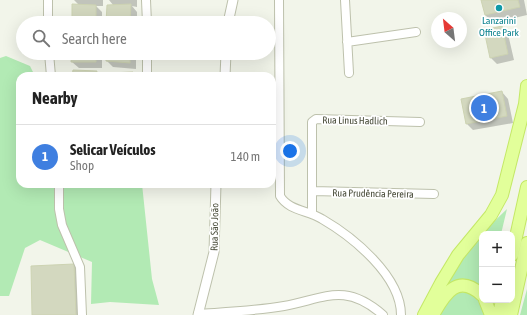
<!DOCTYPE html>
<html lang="en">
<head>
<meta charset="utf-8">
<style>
  :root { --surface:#fff; --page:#f6f6f6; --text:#222; --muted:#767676; --line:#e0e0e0; --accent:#85691e }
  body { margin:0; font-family:"Asap Condensed",sans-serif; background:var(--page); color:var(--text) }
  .controls { position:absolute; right:12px; bottom:12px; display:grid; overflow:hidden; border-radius:8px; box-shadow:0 4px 16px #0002 }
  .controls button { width:36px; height:36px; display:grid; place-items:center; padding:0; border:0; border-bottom:1px solid var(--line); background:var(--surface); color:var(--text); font:20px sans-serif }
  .compass { position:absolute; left:431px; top:12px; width:36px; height:36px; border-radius:50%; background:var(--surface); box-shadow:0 4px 16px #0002; rotate:332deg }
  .you { position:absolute; left:290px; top:151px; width:14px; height:14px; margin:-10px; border:3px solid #fff; border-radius:50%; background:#1a73e8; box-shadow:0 0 0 6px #1a73e833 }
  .badge { display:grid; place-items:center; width:26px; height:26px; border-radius:50%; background:var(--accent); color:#fff; font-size:13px; font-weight:700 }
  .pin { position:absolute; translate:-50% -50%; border:2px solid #fff; box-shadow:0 1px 4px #0006 }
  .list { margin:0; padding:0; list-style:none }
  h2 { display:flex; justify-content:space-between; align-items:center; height:52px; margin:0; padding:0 16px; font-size:17px }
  h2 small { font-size:13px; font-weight:400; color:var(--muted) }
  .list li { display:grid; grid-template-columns:26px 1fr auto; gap:12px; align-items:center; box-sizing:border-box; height:64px; padding:0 16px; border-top:1px solid var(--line) }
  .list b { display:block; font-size:15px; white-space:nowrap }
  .list p { margin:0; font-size:13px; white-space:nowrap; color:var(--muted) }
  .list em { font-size:13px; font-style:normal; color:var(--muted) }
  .icon { flex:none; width:22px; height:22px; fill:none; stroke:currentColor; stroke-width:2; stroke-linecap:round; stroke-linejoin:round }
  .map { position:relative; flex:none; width:527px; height:315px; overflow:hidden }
  .search { position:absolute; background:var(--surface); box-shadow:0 4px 16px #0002; left:16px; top:16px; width:260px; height:44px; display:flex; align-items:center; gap:10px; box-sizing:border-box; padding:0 14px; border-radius:22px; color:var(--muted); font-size:15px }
  .panel { position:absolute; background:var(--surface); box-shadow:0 4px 16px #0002; left:16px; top:72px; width:260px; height:116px; border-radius:12px }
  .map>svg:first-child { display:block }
</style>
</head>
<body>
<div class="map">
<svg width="527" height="315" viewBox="0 0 527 315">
  <rect width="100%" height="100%" fill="#f2f5ea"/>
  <path fill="#b2eab4" d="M6,56L30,66L35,76H20V184H142L152,279L159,305L110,302L91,304L92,262L40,240L25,248L9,296H0V58Z
    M507,209L501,234H482V291C469,277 457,280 441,288L475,240Z
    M527,289V315H520Z
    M461,292C478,294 480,300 485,315H439L452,296Z"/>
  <path fill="#0003" d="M74,0H103V6H96L102,12V23H73L79,5Z
    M109,0H137V7L132,6L137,12V23H107L114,6Z
    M482,0H524L527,15L494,23L485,15Z
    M502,27L508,34L514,60L497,64L491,58Z
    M73,53H102V68H79L72,62Z
    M107,53H136V69L113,67L107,61Z
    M502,92L508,99L513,123L473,130L467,124Z
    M74,265L82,274L84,315H33Z"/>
  <path fill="#d3d8bf" stroke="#cdd3b2" d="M481,0H518L520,7L485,15Z
    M72,4L96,5V23H72Z
    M131,4L130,23H106L107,5Z
    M502,26L508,54L490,58L484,30Z
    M72,53H96V62H71Z
    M106,53H130V63L106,61Z
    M73,70L97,71L96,76H72Z
    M133,72V76H109V73Z
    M502,91L507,116L466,124L461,99Z
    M74,264L76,315H32L31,266Z"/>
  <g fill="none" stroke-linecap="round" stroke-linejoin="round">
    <defs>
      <path id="minor" d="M48,0V23
        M146,0L147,23
        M279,0L280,196C289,211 308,210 322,219C353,237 401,276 401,315
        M345,0L349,73
        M347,42L416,32
        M49,53L51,76
        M147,53V76
        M59,184V209L62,225L80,267L82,315
        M313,191L434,194
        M312,214V122L316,119L420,122
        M198,314C227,312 255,311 284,306C326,298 345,282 383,315"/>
      <path id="tertiary" d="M228,23L233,0
        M225,76L226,53
        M198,315L214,252L216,184"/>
      <path id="primary" d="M512,255L527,187
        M485,300L491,315
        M424,315L441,283L458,255L491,215L502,195L525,104L527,86
        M433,315C445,293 458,273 482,295
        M499,315L502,300
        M511,315L527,243"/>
    </defs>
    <use href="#minor" stroke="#bdc1ac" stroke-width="10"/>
    <use href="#tertiary" stroke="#bdc1ac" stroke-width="11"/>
    <use href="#primary" stroke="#c4e866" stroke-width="14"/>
    <use href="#minor" stroke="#fff" stroke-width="8"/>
    <use href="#tertiary" stroke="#fff" stroke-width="9"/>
    <use href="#primary" stroke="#e2ff9a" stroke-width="12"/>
  </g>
  <circle fill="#0f9aa8" stroke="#fff" stroke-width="1.5" cx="499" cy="8" r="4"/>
  <g text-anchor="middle" stroke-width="3.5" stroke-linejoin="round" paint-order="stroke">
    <g font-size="10" fill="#0d838f" stroke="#fff">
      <text x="499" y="24">Lanzarini<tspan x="499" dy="12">Office Park</tspan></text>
    </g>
    <g font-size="10" fill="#474a38" stroke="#fff">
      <text transform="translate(355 120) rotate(1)" y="4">Rua Linus Hadlich</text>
      <text transform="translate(373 193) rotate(1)" y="4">Rua Prudência Pereira</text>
      <text transform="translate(214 227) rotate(-89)" y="4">Rua São João</text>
    </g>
  </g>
</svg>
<div class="controls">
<button>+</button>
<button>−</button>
</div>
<svg class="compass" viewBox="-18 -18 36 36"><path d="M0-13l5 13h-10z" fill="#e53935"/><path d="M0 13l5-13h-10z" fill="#767676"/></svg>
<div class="you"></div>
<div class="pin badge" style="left:484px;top:108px;background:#3f7fe0">1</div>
<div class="search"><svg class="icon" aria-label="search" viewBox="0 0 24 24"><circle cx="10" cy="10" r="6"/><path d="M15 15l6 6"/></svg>Search here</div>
<section class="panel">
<h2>Nearby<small></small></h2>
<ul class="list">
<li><span class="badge" style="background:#3f7fe0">1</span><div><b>Selicar Veículos</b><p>Shop</p></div><em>140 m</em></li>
</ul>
</section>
</div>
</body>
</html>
